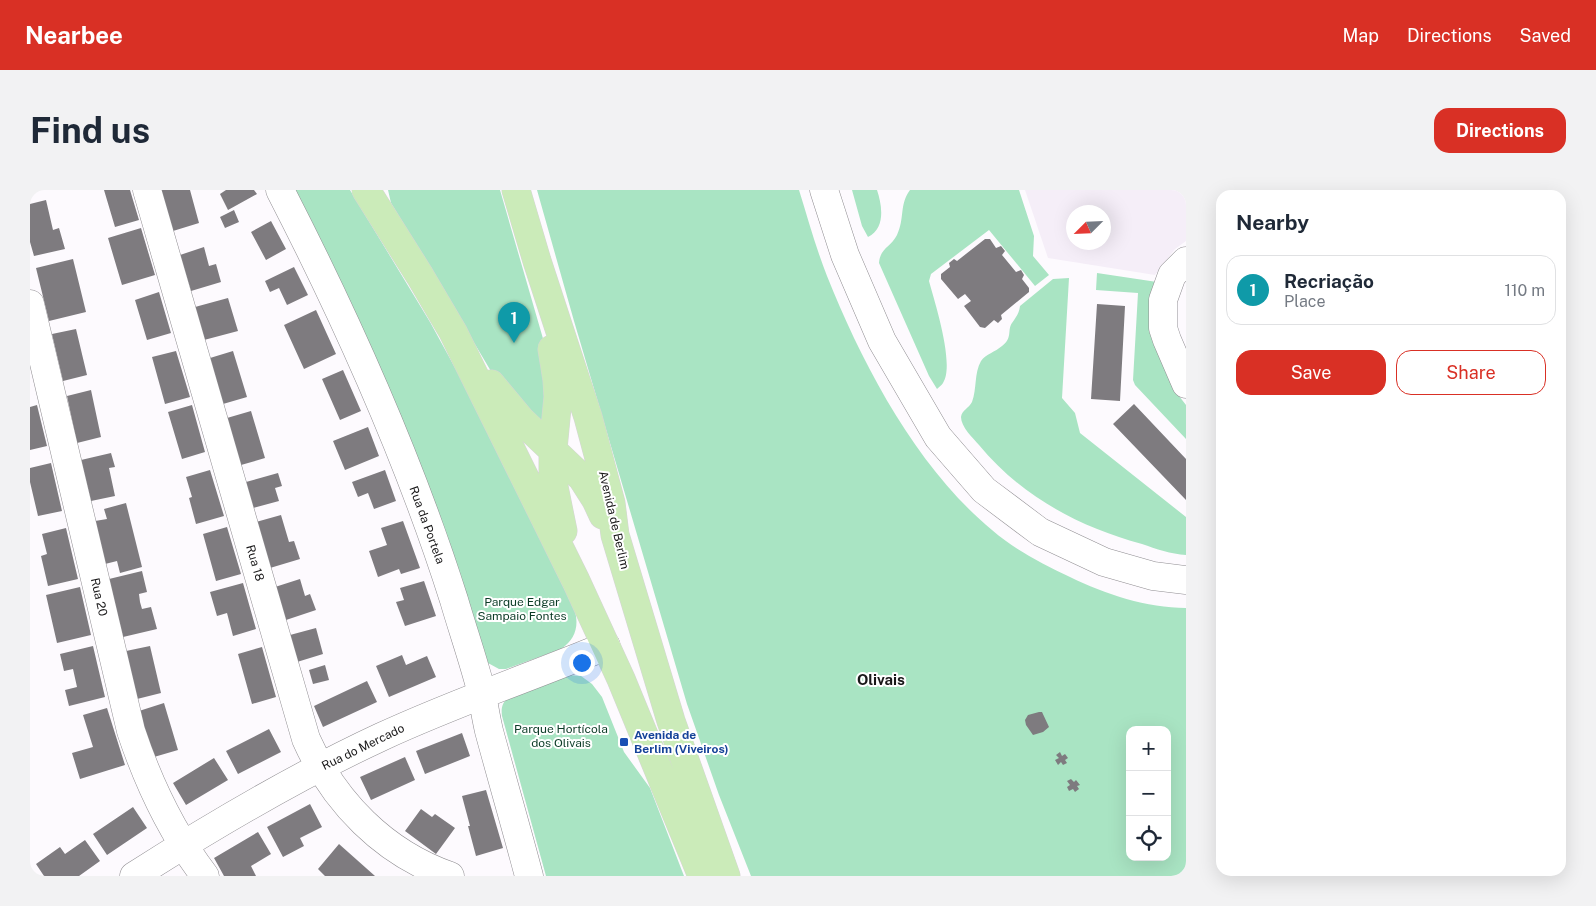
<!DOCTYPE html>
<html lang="en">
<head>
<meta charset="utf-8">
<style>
  :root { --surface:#fff; --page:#f2f2f3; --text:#1f2937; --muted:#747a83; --line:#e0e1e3; --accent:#d93025 }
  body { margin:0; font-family:"Public Sans",sans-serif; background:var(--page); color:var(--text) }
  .controls { position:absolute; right:15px; bottom:15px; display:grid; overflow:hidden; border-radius:10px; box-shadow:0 5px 20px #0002 }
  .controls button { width:45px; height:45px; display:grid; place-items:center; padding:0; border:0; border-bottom:1px solid var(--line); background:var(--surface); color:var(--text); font:25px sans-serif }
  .compass { position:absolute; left:1036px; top:15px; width:45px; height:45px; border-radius:50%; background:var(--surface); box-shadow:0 5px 20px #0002; rotate:246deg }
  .you { position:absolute; left:551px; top:472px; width:18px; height:18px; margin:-12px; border:4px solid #fff; border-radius:50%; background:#1a73e8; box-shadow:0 0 0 8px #1a73e833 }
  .badge { display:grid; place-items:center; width:32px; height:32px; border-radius:50%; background:var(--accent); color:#fff; font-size:16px; font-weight:700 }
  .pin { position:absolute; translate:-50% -41px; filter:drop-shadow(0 1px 2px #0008) }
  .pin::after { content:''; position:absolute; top:26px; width:18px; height:15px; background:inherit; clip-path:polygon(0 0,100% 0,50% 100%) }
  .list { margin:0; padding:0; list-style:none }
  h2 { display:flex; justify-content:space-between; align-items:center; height:65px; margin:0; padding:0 20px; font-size:21px }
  h2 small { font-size:16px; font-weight:400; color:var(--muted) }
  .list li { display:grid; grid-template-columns:32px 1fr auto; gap:15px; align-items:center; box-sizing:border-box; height:70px; margin:0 10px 10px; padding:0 10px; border:1px solid var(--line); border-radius:15px }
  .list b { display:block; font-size:19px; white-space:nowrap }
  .list p { margin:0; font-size:16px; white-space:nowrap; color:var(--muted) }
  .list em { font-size:16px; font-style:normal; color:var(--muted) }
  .actions { display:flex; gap:10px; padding:15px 20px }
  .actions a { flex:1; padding:11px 0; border:1px solid var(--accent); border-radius:15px; text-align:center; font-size:18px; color:var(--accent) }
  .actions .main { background:var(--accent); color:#fff }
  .icon { flex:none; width:28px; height:28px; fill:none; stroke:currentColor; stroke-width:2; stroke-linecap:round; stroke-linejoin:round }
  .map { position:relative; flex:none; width:1156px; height:686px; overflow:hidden; border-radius:15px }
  header { display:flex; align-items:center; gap:30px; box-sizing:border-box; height:70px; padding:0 25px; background:var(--accent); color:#fff }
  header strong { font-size:24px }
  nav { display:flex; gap:28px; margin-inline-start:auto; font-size:18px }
  .intro { display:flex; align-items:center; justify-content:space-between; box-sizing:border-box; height:120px; padding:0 30px }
  h1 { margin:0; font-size:35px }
  .button { padding:12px 22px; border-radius:15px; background:var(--accent); color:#fff; font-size:18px; font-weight:700 }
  main { display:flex; gap:30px; padding:0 30px }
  aside { flex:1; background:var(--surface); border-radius:15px; box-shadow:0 5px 20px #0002 }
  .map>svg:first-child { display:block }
</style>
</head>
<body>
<header>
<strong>Nearbee</strong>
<nav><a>Map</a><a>Directions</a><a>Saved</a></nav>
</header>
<div class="intro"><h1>Find us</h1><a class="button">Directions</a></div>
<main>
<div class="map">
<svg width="1156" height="686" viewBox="0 0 1156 686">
  <rect width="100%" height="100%" fill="#fdfafe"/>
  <path fill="#f5eef8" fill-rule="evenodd" d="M995,0H1156V51L1145,59L1125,85L1018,68ZM1044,22H1074V52H1044Z"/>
  <path fill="#a9e4c3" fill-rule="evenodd" d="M264,0H320L400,132L452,227L545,421C549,437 545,450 531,459L476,479H469L458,473Z
    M358,0H470L514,152L516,244L465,188L361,13Z
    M507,0H769C778,29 786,58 797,86C833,176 887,278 962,340C985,360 1013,374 1040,387C1075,404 1117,418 1156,418V686H721L689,605L657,514L544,131ZM1100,540H1137V667H1100Z
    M822,0H847C852,15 856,38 838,47L832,36Z
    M880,0H989L1004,46L1003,66L1019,85L1005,96L959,40L901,84L899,91C905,113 925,175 913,193C912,195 909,197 907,199L899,186L849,73C850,58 861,57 867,45C875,28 869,15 880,0Z
    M1067,83L1127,92L1139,183L1149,206L1156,215V249L1105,195L1103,190L1108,103L1066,100Z
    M1039,88L1032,208L1045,223L1050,243L1156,327V365C1141,364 1126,359 1112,354C1049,337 991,306 949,255C943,248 931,237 931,227C932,220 939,218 942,212C947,199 944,183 951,171C956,164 965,162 972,156C983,148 977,140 982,133C986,127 989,124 990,116L1023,89Z
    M539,485L551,486L562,494L572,507L594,562L620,598L654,686H516L472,526C471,518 472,513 478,508Z"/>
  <path fill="#7e7b7f" d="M74,0H100L109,30L85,37Z
    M131,0H160L169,33L143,41Z
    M196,0H224L227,4L198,20L190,4Z
    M16,10L23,40L29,38L35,59L4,66L0,52V14Z
    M204,20L209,32L195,38L190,27Z
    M241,31L256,59L236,70L221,42Z
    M111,38L125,85L92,95L78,48Z
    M955,49H960L966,58L971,56L975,61L972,65L986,82L991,80L994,85L992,89L999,98V102L971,125L972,129L968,133L964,130L955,138L950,137L934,116L941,111L935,104L928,109L911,89V84L920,77L919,73L924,69L927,71Z
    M174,57L179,76L186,74L191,92L161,101L150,65Z
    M43,69L56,122L19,131L6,78Z
    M264,77L278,105L257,115L249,98L240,102L235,91Z
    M129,102L141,143L117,150L105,110Z
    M198,108L208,141L174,150L165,117Z
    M1067,114L1095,116L1090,211L1061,209Z
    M286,120L306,164L274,179L254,135Z
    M46,139L57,185L33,191L22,144Z
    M146,161L160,207L135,214L122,167Z
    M203,161L217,207L193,214L180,168Z
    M313,180L331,221L310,230L292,189Z
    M61,200L71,247L47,253L37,206Z
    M1104,214L1156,269V310L1083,234Z
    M7,215L17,256L0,260V217Z
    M162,215L175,262L152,269L138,222Z
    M221,221L235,268L211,275L197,228Z
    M338,237L349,266L315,280L303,251Z
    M81,263L85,277L79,278L85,306L61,311L51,270Z
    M21,273L32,321L8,326L0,292V278Z
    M180,280L194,326L166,334L159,308L162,307L156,287Z
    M355,280L366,311L344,319L338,303L328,307L322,292Z
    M248,283L252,296L245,298L249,311L223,318L216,292Z
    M96,313L112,377L90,383L87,371L75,374L65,331L77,329L74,319Z
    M251,325L259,352L264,351L270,369L240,378L226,332Z
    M373,331L390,378L371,384L369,379L348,387L339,361L357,355L351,338Z
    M197,337L211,384L186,391L173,344Z
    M36,338L48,389L18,396L11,366L17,364L12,344Z
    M112,381L117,402L109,404L110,412L112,419L121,417L127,439L93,447L79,389Z
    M270,389L275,406L280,404L286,420L256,430L245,397Z
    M394,391L406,426L375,436L366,412L374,410L370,398Z
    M213,393L226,439L203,446L197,423L187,426L180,402Z
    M50,397L61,445L27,453L16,405Z
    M286,438L293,464L267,472L260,445Z
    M63,456L75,507L39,516L35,500L47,497L43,479L34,481L30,464Z
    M120,456L131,503L107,509L96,461Z
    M232,457L246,507L222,514L208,464Z
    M372,465L376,475L397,466L406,487L359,507L346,476Z
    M295,475L299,490L283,494L279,480Z
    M337,491L347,512L293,537L284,516Z
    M134,513L148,560L124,567L109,521Z
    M77,518L95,575L50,589L42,563L63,557L53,525Z
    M1009,522H1012L1019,537L1013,542L1003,545L996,535L995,530L998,525Z
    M239,539L251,562L208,584L196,561Z
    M432,543L440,566L395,584L386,561Z
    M1030,562L1032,566L1035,564L1038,568L1035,570L1037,573L1033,575L1031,572L1028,575L1025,570L1029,568L1026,565Z
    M375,567L385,590L341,610L330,587Z
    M184,568L198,590L156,615L143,593Z
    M1041,589L1044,592L1046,590L1050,595L1047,596L1049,599L1045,602L1043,599L1039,601L1037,597L1040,595L1037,591Z
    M456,600L473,658L446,666L438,636H440L432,606Z
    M280,614L292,637L270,648L274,656L253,667L237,637Z
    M103,617L117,638L77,665L63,644Z
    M391,619L402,627L405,624L425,638L406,664L375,641Z
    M228,642L241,664L221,676L226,686H194L184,668Z
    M55,650L70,671L49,686H14L6,674L30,657L35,664Z
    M309,654L345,686H295L288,679Z"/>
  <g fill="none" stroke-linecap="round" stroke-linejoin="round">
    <defs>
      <path id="minor" d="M117,0L276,549C304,612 354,663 420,686
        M250,0C318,132 379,268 424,410C433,441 444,472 452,504C454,516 456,528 459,541C472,589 486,637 499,686
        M794,0L815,65L852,151L908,247L954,300L1010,342L1074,372L1123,386L1156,390
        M1156,71L1142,85L1133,110V138L1137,150L1156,194
        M0,114L101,541C118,592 142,643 175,686
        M104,686C184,635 265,587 351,547C424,513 501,487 576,456"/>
      <path id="major" d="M336,0L390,86L423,142L546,391L591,489L672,686
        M486,0L507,71L558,227L581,313L585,345L641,531L696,686
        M522,159L527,190L528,207L523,259V292L533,341
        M461,194L491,230L552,288L566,310L573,325"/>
    </defs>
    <use href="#minor" stroke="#908e92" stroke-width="29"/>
    <use href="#major" stroke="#d6d5d6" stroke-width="29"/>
    <use href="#minor" stroke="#fff" stroke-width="28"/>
    <use href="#major" stroke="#cbebb9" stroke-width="28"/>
  </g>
  <rect fill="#1a4fb4" stroke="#fff" stroke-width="2" x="589" y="547" width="10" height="10" rx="2.5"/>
  <g text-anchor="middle" stroke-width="4" stroke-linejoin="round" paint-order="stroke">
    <g font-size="12" fill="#191819" stroke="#fff">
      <text transform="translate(584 330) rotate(77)" y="4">Avenida de Berlim</text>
      <text transform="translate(397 335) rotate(70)" y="4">Rua da Portela</text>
      <text transform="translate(225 373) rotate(74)" y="4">Rua 18</text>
      <text transform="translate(69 407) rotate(77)" y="4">Rua 20</text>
      <text transform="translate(333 557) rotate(-26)" y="4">Rua do Mercado</text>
    </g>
    <g font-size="12" fill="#0b3b26" stroke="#fff">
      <text x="492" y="416">Parque Edgar<tspan x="492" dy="14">Sampaio Fontes</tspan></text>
      <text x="531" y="543">Parque Hortícola<tspan x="531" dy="14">dos Olivais</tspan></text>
    </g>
    <g font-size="12" font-weight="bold" fill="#164399" stroke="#fff" text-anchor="start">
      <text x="604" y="549">Avenida de<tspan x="604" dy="14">Berlim (Viveiros)</tspan></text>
    </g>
    <g font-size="15" font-weight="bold" fill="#191819" stroke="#fff">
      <text x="851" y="495">Olivais</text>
    </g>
  </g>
</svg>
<div class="controls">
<button>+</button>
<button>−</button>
<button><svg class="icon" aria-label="locate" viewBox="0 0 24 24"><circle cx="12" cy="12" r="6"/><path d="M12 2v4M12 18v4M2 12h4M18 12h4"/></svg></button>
</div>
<svg class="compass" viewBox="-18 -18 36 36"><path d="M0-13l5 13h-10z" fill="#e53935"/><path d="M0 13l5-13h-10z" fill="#747a83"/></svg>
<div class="you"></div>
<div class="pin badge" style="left:484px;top:153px;background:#0f9aa8">1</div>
</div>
<aside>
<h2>Nearby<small></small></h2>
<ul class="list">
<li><span class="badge" style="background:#0f9aa8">1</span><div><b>Recriação</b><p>Place</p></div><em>110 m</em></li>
</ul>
<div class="actions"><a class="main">Save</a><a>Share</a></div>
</aside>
</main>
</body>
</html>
